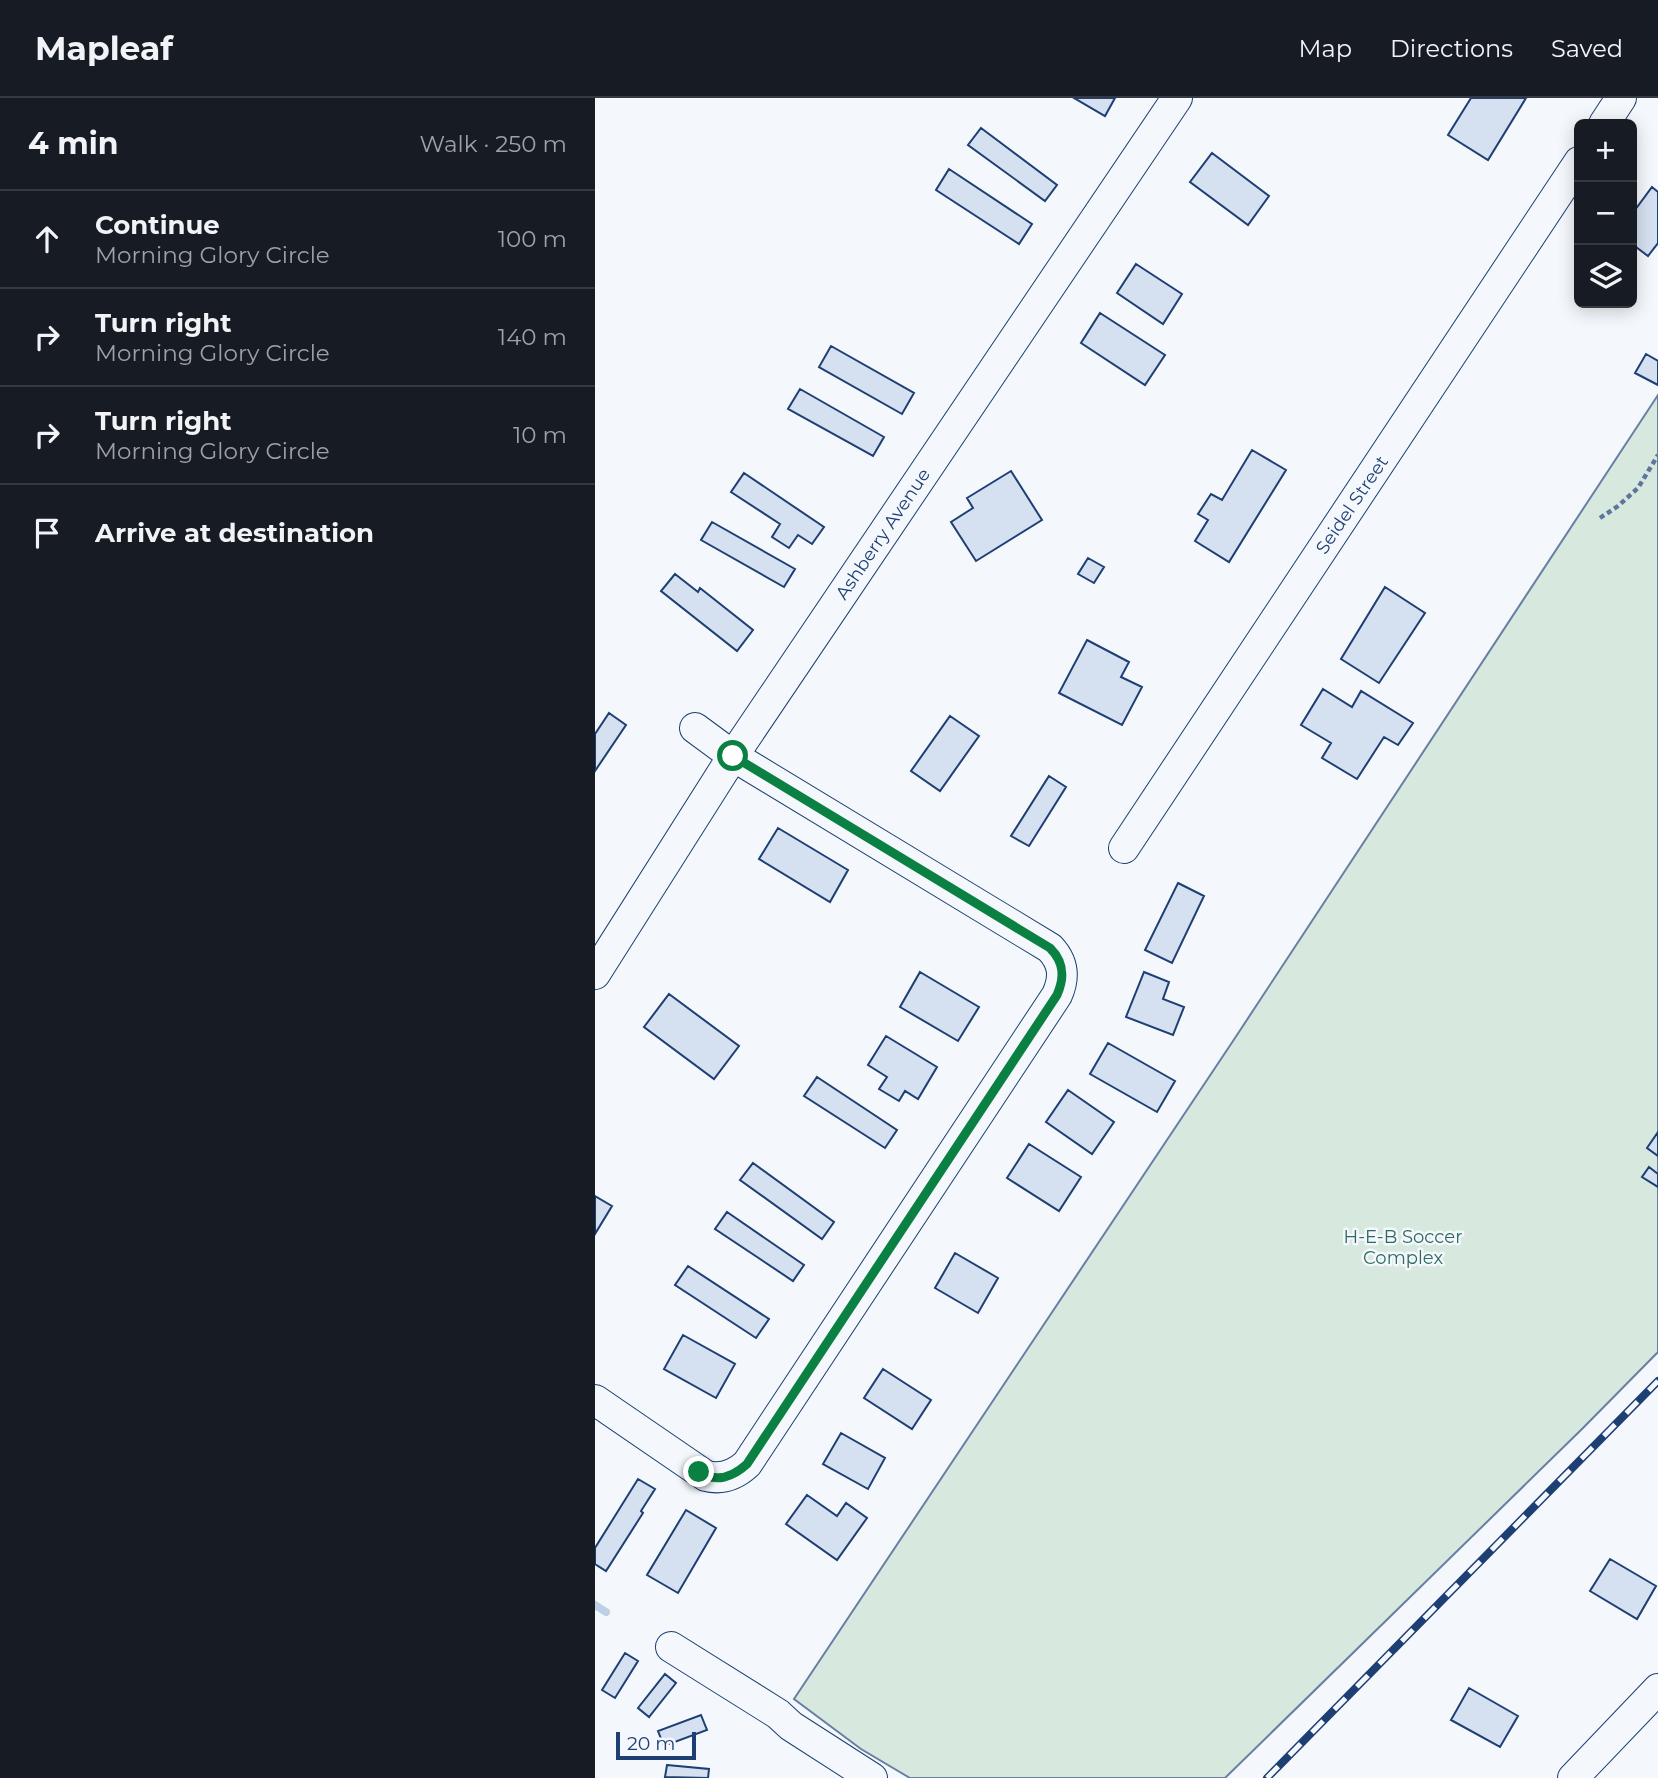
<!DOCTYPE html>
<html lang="en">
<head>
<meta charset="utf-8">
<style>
  :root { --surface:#171b24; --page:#20242c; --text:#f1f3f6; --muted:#9ea1a6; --line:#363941 }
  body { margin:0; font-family:Montserrat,sans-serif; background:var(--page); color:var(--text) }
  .controls { position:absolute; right:21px; top:21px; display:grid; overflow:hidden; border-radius:10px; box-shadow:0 4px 18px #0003 }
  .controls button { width:63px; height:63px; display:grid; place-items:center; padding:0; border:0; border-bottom:2px solid var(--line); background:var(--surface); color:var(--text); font:35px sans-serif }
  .scale { position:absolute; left:21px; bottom:18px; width:80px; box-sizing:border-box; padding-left:7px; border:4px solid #1d3f73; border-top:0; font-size:19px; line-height:24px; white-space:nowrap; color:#1d3f73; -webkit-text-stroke:5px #f4f7fb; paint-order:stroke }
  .stop { position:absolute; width:21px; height:21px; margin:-16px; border:5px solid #0b8043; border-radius:50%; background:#fff }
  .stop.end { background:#0b8043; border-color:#fff; box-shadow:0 2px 7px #0008 }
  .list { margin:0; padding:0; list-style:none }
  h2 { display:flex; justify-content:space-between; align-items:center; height:91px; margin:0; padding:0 28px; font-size:30px }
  h2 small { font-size:23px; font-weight:400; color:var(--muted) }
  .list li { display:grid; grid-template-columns:46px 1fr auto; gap:21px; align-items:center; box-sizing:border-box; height:98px; padding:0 28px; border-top:2px solid var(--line) }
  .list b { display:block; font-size:26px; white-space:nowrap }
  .list p { margin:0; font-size:23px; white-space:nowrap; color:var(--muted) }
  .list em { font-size:23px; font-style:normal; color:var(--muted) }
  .icon { flex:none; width:38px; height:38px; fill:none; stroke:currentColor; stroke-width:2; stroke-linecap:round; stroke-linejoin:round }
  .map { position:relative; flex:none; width:1063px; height:1680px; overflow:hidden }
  header { display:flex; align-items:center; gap:42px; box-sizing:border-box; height:98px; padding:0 35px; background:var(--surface); border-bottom:2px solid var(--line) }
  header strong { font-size:33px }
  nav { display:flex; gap:38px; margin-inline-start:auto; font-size:24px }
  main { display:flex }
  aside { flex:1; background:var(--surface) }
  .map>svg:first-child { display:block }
</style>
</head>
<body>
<header>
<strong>Mapleaf</strong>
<nav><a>Map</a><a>Directions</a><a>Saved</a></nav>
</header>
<main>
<aside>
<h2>4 min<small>Walk · 250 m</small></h2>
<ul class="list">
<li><svg class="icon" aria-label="ahead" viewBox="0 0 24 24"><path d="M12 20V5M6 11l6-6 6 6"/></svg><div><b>Continue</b><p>Morning Glory Circle</p></div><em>100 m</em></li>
<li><svg class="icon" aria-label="right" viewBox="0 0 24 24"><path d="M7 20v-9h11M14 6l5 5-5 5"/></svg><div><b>Turn right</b><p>Morning Glory Circle</p></div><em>140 m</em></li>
<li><svg class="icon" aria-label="right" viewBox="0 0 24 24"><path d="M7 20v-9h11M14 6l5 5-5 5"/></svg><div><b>Turn right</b><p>Morning Glory Circle</p></div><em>10 m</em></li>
<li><svg class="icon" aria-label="arrive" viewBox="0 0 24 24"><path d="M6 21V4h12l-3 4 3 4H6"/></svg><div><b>Arrive at destination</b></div></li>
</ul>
</aside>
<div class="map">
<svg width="1063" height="1680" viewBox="0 0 1063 1680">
  <rect width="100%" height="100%" fill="#f4f7fb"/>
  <path fill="#d7e8df" stroke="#687fa3" stroke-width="2" d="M1063,297V1254L987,1331L630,1680H315L266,1651L199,1601L640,940Z"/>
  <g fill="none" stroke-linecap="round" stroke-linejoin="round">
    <path stroke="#bed0e5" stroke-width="8" d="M0,1507L11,1514"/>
  </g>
  <path fill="#d5e0f0" stroke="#1d3f73" stroke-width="2" d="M479,0H520L510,18Z
    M876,0H931L893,62L853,37Z
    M386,30L462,87L450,103L373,47Z
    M617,55L674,98L653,127L595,84Z
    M354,71L437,126L424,146L341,92Z
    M1057,89L1063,94V145L1053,158L1037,146V116Z
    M541,166L587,196L568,226L522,195Z
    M505,215L570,257L550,287L486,245Z
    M236,248L319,295L307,316L224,269Z
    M1051,256L1063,263V287L1040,275Z
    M205,291L289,339L278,358L193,311Z
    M657,352L691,372L634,464L600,443L613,422L603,416L616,396L627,402Z
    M416,373L447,422L381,463L356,424L378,410L372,400Z
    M149,375L229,429L217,446L203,437L194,450L177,439L185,426L136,394Z
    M117,424L200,471L189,489L106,442Z
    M493,460L509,469L499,485L483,476Z
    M80,476L103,494L105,490L158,532L142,553L66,493Z
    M790,489L830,515L784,585L746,561Z
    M492,542L534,564L526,579L547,589L527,627L464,595Z
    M728,591L757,609L766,593L818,625L803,647L789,639L762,681L727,660L736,645L706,627Z
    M14,615L31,627L0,673V636Z
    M355,618L384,638L345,693L316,673Z
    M454,678L471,689L434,748L416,738Z
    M183,730L253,772L235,804L164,761Z
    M583,785L609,798L577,865L550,852Z
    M325,874L384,909L363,943L305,909Z
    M549,874L574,884L568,901L589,909L578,937L531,919Z
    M74,896L144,948L119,981L49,929Z
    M291,938L342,969L323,1001L310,993L304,1003L284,991L292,979L273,967Z
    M513,945L580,983L562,1014L495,976Z
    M222,979L302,1032L290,1050L209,998Z
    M473,992L519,1024L497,1056L451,1024Z
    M1063,1034V1058L1052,1050Z
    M434,1046L486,1079L464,1113L412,1080Z
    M158,1065L239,1124L227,1141L145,1082Z
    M1054,1069L1063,1076V1089L1047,1079Z
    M0,1098L17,1108L0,1136Z
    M132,1114L209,1167L198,1183L120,1131Z
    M360,1155L403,1180L383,1215L340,1190Z
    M93,1168L174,1221L161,1240L80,1187Z
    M88,1237L140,1266L121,1300L69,1271Z
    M288,1271L336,1302L317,1331L269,1300Z
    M246,1335L290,1360L273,1391L228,1366Z
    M43,1381L60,1391L46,1413L48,1415L11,1473L0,1466V1450Z
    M212,1397L242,1418L251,1405L272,1420L242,1462L191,1426Z
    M91,1412L121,1430L83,1495L52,1477Z
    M1015,1461L1061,1488L1042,1521L995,1493Z
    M30,1555L43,1563L20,1600L7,1592Z
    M70,1576L81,1585L54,1619L43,1610Z
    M874,1590L923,1618L905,1649L856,1622Z
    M106,1617L112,1632L69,1648L63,1633Z
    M72,1667L114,1671L113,1680L70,1679Z"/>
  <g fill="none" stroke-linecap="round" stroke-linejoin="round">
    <defs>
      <path id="minor" d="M1009,26L1026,0
        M529,750L984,64
        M0,876L138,658L582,0
        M0,1302L111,1378C127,1382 140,1377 152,1366L462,897C470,879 469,865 455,850L138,658L100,630
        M76,1549L183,1616L196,1628L277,1680
        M978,1680L1063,1591"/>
    </defs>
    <use href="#minor" stroke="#1d3f73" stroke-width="32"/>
    <path stroke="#5e769c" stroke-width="4.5" stroke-dasharray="5 3.5" stroke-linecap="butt" d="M1005,420L1023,408L1043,390L1063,357"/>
    <use href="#minor" stroke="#f4f7fb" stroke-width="30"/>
    <defs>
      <path id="rail" d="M672,1680L1063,1283"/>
    </defs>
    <use href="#rail" stroke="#1d3f73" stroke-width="8"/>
    <use href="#rail" stroke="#f4f7fb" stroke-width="5" stroke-dasharray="16" stroke-linecap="butt"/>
  </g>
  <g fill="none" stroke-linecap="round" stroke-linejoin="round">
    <path stroke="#0b8043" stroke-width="9" d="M104,1374C121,1385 138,1379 152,1366L462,897C470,879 469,864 455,850L138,658"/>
  </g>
  <g text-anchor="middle" stroke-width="5" stroke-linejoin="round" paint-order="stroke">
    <g font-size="18" fill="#1d3f73" stroke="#f4f7fb">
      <text transform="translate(757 407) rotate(-56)" y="6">Seidel Street</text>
      <text transform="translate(288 436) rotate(-56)" y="6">Ashberry Avenue</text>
    </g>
    <g font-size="18" fill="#2c6c60" stroke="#f4f7fb">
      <text x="808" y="1145">H-E-B Soccer<tspan x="808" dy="21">Complex</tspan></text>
    </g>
  </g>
</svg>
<div class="controls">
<button>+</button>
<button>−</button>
<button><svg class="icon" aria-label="layers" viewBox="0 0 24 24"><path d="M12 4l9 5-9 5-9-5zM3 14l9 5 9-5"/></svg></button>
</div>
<div class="scale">20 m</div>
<div class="stop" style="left:138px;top:658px"></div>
<div class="stop end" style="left:104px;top:1374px"></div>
</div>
</main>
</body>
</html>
